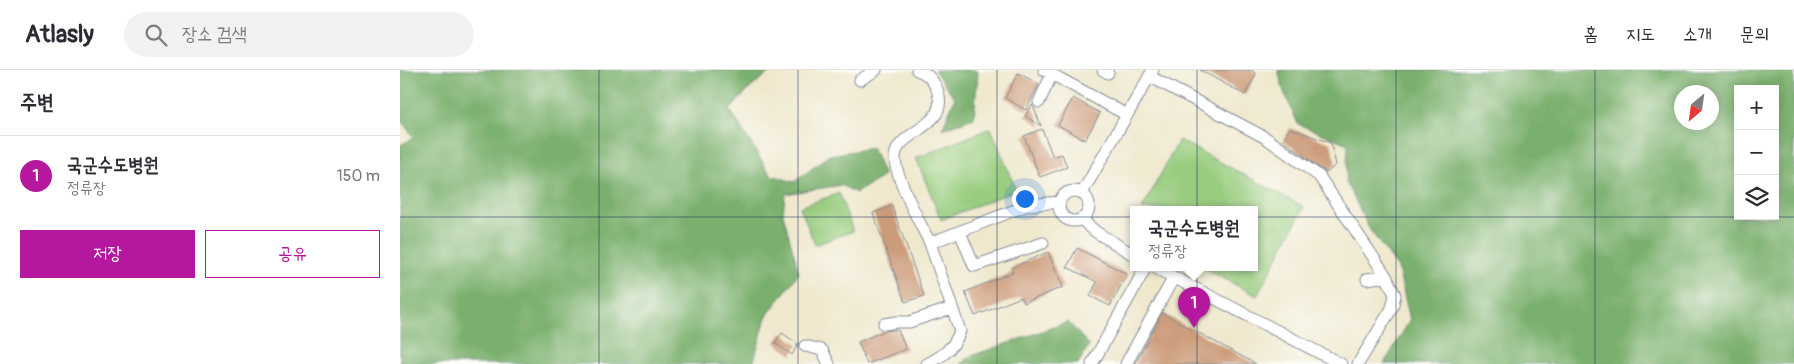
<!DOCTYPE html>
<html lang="ko">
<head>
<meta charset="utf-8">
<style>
  :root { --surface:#fff; --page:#f2f2f3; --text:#2b2b33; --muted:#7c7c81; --line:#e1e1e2; --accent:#b5179e }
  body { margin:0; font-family:Pangolin,"Poor Story",sans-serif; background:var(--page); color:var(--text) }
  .controls { position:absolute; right:15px; top:15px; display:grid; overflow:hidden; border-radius:0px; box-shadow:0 2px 12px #0003 }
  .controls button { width:45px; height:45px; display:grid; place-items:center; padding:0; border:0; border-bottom:1px solid var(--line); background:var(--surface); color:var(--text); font:25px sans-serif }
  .compass { position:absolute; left:1274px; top:15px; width:45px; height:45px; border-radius:50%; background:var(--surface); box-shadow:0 2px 12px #0003; rotate:209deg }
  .you { position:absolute; left:624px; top:128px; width:18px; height:18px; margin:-12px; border:4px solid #fff; border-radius:50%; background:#1a73e8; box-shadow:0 0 0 8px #1a73e833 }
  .badge { display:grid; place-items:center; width:32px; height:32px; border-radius:50%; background:var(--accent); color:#fff; font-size:16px; font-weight:700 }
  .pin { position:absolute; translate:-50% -41px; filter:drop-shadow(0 1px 2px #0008) }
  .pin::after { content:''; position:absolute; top:26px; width:18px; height:15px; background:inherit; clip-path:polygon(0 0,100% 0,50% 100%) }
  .popup { position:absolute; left:730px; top:136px; width:128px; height:65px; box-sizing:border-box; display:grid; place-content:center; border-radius:0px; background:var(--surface); filter:drop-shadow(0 1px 4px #0005); font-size:16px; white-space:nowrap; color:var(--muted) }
  .popup b { font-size:19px; color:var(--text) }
  .popup::after { content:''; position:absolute; left:50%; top:100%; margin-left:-10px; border:10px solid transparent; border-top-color:var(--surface) }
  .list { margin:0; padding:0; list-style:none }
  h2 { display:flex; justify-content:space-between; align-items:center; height:65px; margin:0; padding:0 20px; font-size:21px }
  h2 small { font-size:16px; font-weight:400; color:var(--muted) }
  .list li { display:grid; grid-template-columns:32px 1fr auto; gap:15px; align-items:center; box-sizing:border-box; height:80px; padding:0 20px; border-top:1px solid var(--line) }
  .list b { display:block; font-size:19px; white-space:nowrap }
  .list p { margin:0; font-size:16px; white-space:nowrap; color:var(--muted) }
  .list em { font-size:16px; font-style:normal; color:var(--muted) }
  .actions { display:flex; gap:10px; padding:15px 20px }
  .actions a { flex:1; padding:11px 0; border:1px solid var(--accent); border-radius:0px; text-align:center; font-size:18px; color:var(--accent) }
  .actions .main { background:var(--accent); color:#fff }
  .icon { flex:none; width:28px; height:28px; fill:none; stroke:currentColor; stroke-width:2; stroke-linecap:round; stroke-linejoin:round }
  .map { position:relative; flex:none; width:1394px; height:294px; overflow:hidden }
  header { display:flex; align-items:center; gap:30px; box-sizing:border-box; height:70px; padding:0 25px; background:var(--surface); border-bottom:1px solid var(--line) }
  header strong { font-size:24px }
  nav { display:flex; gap:28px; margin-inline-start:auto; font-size:18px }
  .search { width:350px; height:45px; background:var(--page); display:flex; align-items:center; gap:12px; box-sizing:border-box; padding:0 18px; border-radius:28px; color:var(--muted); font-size:19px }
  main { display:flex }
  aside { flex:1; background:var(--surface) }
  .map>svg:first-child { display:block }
</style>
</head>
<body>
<header>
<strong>Atlasly</strong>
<div class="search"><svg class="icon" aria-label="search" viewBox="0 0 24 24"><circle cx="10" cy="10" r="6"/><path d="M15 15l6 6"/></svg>장소 검색</div>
<nav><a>홈</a><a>지도</a><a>소개</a><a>문의</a></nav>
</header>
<main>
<aside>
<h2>주변<small></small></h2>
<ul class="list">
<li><span class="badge">1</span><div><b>국군수도병원</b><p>정류장</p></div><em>150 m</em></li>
</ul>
<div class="actions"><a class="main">저장</a><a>공유</a></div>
</aside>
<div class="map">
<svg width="1394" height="294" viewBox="0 0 1394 294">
  <rect width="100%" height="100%" fill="#fdfcf7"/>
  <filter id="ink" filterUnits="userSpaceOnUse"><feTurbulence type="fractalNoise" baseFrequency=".02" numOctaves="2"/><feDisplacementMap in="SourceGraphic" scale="10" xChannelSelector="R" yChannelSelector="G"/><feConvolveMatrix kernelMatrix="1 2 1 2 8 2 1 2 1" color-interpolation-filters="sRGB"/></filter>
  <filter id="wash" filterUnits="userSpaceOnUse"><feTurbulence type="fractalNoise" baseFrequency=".0096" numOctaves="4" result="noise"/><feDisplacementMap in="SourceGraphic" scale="20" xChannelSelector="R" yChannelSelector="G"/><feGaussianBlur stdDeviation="1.12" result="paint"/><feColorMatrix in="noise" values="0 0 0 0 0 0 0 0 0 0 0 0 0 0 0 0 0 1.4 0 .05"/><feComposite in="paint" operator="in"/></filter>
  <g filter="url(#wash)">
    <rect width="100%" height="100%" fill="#efe8cd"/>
    <path fill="#98cc7e" stroke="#5a7e6e" d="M591,58L616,120L541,150L516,88Z
      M779,70L904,137L857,226L802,197H854V139H742Z
      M439,123L453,161L415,175L400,137Z"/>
    <path fill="#7ab06d" stroke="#4a7066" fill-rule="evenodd" d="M0,0H372L347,21L330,40L371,105L394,112L430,85L472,78L484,106L456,123L441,115L385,124L383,144L399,203L366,247L353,294H0V75L14,68L2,52H0Z
      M534,0H574L578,2L574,48L542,59L555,28Z
      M878,0H1394V294H984L1010,250L998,198L970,160L946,112L948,74L898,54L884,22ZM1338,19H1375V146H1338ZM1312,22V52H1282V22Z
      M668,252L689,275L678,294H561L571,286Z"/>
    <g id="blocks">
      <path fill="#cc9b7a" d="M800,0H852L856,4L845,25Z
        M618,3L639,14L626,40L605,28Z
        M673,28L700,43L685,70L658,55Z
        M632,35L634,38L641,56L625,46Z
        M890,58L931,73L936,95L926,103L883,70Z
        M642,59L653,87L662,84L667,97L640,107L624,66Z
        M492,136L524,226L505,232L473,143Z
        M677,178L727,204L710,236L690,226L697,212L667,197Z
        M648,182L663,217L624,233L621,227L575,246L565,222L613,202L611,198Z
        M762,243L856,294H735Z
        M498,260L506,279L467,294L458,272L484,261Z
        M382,263L398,274L392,285L375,273Z"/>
    </g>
  </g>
  <g filter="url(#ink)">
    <use href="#blocks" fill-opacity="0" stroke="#858c96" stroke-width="1"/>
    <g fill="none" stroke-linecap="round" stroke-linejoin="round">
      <defs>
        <path id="minor" d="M517,0C527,3 531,8 536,17C554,58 497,59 495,87C494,105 521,155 530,173
          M644,0L727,45
          M703,0L708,3
          M749,6L866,68L919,106L986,206L995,225L992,238L958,294
          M460,10L476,0
          M639,32L652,4
          M659 136a15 15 0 1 1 30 0a15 15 0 1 1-30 0Z
          M682,123L753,0
          M682,150L696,162L734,185
          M560,162L574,196L643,173
          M754,197L941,294
          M967,209L986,206
          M484,254L496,252H509L552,238
          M405,276L422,280L429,294
          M527,294C543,286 554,278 560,261L530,173L628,135L659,132
          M692,294L746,197
          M726,294L774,207"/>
      </defs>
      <use href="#minor" stroke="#858c96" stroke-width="13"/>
      <use href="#minor" stroke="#fff" stroke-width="11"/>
    </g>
  </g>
  <path fill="none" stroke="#1b2f5e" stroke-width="1" stroke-opacity="0.55" d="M199,0V294M398,0V294M597,0V294M797,0V294M996,0V294M1195,0V294M0,147H1394"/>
</svg>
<div class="controls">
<button>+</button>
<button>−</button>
<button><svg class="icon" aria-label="layers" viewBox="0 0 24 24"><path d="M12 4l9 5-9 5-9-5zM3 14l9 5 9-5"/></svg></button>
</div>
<svg class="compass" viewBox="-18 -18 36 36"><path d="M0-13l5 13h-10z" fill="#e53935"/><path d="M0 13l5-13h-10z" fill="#7c7c81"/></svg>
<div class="you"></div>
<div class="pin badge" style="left:794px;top:258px">1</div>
<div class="popup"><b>국군수도병원</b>정류장</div>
</div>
</main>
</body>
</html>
